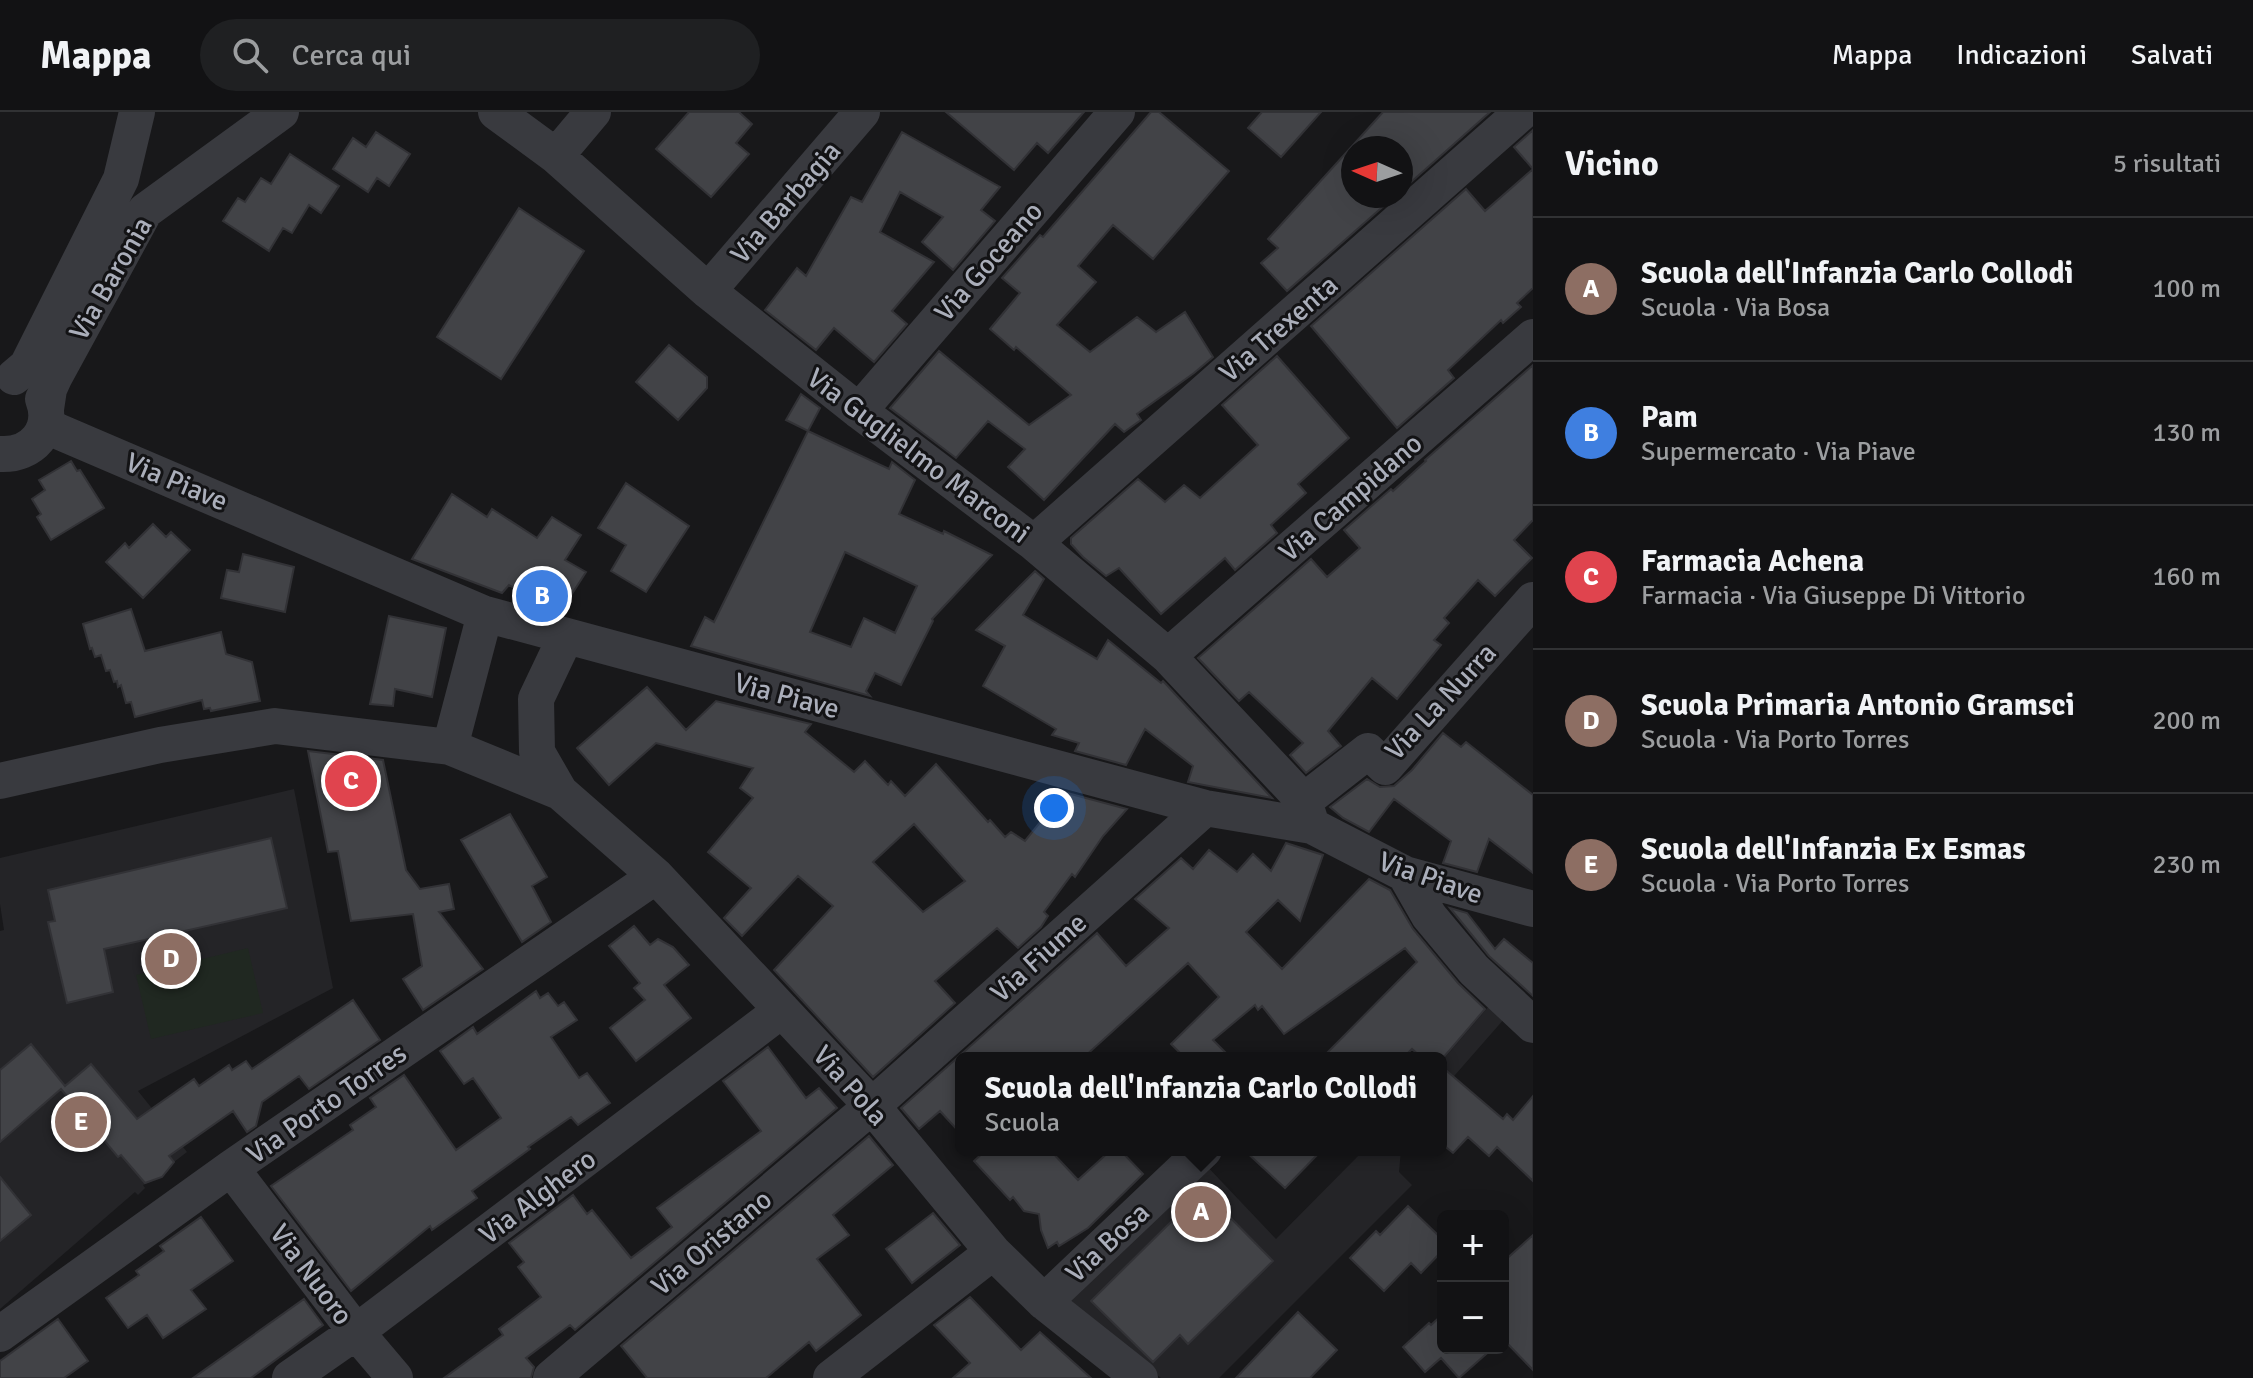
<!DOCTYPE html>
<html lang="it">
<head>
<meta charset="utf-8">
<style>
  :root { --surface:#121214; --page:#1f2022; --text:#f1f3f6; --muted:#9c9ea0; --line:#313234; --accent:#f6ba34 }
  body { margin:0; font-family:Signika,sans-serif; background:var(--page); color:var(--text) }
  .controls { position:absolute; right:24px; bottom:24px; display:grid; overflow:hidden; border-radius:12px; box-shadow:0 8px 32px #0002 }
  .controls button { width:72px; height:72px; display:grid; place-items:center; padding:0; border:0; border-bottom:2px solid var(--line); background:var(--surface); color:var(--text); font:40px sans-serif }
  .compass { position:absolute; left:1341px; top:24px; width:72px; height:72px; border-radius:50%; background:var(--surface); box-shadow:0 8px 32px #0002; rotate:273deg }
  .you { position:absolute; left:1054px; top:696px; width:28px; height:28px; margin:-20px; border:6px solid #fff; border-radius:50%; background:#1a73e8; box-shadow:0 0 0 12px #1a73e833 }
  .badge { display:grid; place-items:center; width:52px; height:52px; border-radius:50%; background:var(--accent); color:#fff; font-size:26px; font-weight:700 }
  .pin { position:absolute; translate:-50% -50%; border:4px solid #fff; box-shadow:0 2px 8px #0006 }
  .popup { position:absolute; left:955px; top:940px; width:492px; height:104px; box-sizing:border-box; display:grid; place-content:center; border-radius:12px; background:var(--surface); filter:drop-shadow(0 2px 6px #0005); font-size:26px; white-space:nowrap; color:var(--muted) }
  .popup b { font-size:30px; color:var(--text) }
  .popup::after { content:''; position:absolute; left:50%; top:100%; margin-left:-16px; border:16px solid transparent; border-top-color:var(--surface) }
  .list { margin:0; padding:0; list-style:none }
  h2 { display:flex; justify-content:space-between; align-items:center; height:104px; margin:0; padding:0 32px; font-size:34px }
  h2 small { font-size:26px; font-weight:400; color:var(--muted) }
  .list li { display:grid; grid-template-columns:52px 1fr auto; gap:24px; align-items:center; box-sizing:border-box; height:144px; padding:0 32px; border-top:2px solid var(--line) }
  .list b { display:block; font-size:30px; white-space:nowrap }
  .list p { margin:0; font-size:26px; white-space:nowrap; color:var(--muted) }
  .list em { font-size:26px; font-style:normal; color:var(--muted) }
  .icon { flex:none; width:44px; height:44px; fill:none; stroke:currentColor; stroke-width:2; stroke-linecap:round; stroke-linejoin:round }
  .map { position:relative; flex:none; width:1533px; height:1266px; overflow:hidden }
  header { display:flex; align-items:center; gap:48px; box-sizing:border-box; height:112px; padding:0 40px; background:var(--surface); border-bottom:2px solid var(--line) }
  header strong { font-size:38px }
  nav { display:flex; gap:44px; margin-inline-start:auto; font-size:28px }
  .search { width:560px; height:72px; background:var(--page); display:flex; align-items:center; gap:20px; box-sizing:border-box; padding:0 28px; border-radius:44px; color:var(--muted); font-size:30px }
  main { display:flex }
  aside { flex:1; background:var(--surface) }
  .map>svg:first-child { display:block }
</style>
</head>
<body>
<header>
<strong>Mappa</strong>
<div class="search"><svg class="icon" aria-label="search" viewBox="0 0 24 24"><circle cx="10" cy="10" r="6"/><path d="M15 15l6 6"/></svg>Cerca qui</div>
<nav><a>Mappa</a><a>Indicazioni</a><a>Salvati</a></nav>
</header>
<main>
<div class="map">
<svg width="1533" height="1266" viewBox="0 0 1533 1266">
  <rect width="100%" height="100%" fill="#18181a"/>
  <path fill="#242427" d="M294,677L333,876L138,979L187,1040L174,1050L162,1065L143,1073L145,1076L138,1083L135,1080L0,1197V819L4,818L0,792V746Z
    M1489,894L1505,906L1441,979V950Z
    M1364,1038H1401L1399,1060L1412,1073L1219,1266H1161L1069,1190L1203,1050L1276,1127Z"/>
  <path fill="#202821" d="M248,836L263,901L151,927L136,863Z"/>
  <path fill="#424347" stroke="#323236" stroke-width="2" fill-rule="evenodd" d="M689,0H739L752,12L736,31L749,42L711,85L656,37Z
    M946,0H1084L1048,41L1037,31L1014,58Z
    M1151,0H1159L1229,59L1153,147L1113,113L1078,154L1096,170L1057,213L1090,240L1137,205L1156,220L1185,200L1213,245L1194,261L1137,302L1141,308L1124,320L1115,312L1044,388L1008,355L1025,337L988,309L956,346L890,296L939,239L1029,313L1071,283L1016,235L1014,238L990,217L1020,181L1002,166L1040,123L1043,125Z
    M1262,0H1321L1281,45L1248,16Z
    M1383,0H1490L1401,79V36H1353V84H1395L1287,179L1261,151L1278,136L1268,127Z
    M1533,18V176L1517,191L1521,195L1503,211L1501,208L1448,258L1454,266L1397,316L1311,214L1466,77L1485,99L1533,57L1514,35Z
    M376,20L410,42L389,74L377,66L368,80L333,57L353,26L366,35Z
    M902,20L1000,75L981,98L995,109L953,158L922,130L943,105L900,80L880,120L934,150L892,199L907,212L874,250L834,216L816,238L765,198L797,156L806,164L851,85L862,90Z
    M290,42L339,74L321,101L309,93L292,121L283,116L269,139L223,109L238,86L245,90L261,66L271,72Z
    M519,96L584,139L501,267L437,225Z
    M669,233L707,265V276L678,308L636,270Z
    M1277,244L1349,326L1298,372L1306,381L1271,413L1277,421L1235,458L1225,446L1161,502L1119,456L1106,464L1083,445L1071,432V426L1138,367L1165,390L1184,373L1200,386L1258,333L1222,293Z
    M1533,253V408L1514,428L1532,446L1495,484L1478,468L1444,506L1449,511L1434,528L1441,533L1397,587L1372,566L1328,619L1341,634L1306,661L1290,643L1303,631L1249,580L1239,589L1198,546L1311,447L1327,465L1360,436L1344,418L1391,377L1393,379L1426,349L1425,348Z
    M801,282L820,296L808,319L786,308Z
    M808,319L889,357L892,350L915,368L899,402L943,422L944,419L992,443L932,507L933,509L901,573L875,561L866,579L870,584L691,534L705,505L714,510ZM845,440L917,474L895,521L864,506L851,535L810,520Z
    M71,349L77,359L80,358L104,396L51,428L37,405L41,402L32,387L45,378L39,368Z
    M626,371L689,414L646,480L611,459L626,433L598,416Z
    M452,382L487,405L492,397L537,426L552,405L581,423L565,448L586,460L561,499L532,481L530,486L509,473L502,481L412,447Z
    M153,412L166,425L171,420L190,438L143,486L106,450L125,431L129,436Z
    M243,442L294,455L285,500L221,486L227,458L239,460Z
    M1035,459L1044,467L1023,503L1097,547L1108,528L1161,571L1163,569L1272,686L1188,670L1193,654L1145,617L1126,653L1075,639L1079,631L1052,623L1056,617L983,574L1005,534L976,518Z
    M131,497L145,539L221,520L226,542L252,550L260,589L211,599L210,596L204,597L202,588L135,605L131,590L126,591L121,573L118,575L117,569L114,570L110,558L106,559L101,543L95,545L92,536L90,537L83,512Z
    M389,504L446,516L432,585L395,577L393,594L370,592Z
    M647,575L686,618L716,589L811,612L805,620L854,660L865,649L888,673L891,669L905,684L936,652L988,710L990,708L1005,725L1011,720L1025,729L1058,688L1053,683L1056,678L1127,697L1103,724L1075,765L1072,762L1044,800L1048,804L1041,815L1018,836L997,816L935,869L955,891L873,965L774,858L833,794L798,764L742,824L724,806L751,776L708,740L753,686L740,676L753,656L656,631L609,673L577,636ZM914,712L965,769L923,800L873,750Z
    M1443,621L1461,635L1466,630L1533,683V761L1489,727L1477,760L1443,751L1451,729L1394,687L1369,720L1343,706L1330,695L1367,667L1380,675L1394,674L1412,658Z
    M308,639L383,648L406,758L420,777L449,772L454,797L439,800L483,857L423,898L403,867L422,854L413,802L351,809L338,739L328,740Z
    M510,702L547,765L532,774L551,810L522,830L461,728Z
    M271,726L287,796L104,837L113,880L67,891L48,810L55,809L48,778Z
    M1286,731L1323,743L1300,809L1278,788L1246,820L1282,857L1369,767L1390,778L1413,817L1458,871L1485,897L1443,946H1422L1412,937L1403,946H1322L1417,850L1405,836L1284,922L1262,894L1258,898L1255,893L1213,928L1231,946H1185L1171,932L1219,885L1188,851L1083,946H961V1022L940,999L919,1017L901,996L1097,821L1126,854L1169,816L1135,787L1181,746L1193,757L1209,738L1237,760L1253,742L1271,759Z
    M1450,796L1467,801L1495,837L1504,827L1533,851V884L1489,844Z
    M634,814L650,833L658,827L673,835L689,853L664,873L691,906L636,949L610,916L645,888L634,876L640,871L609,834Z
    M536,879L540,886L548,881L558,894L564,890L577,908L551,925L579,966L587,961L610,991L578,1013L571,1005L528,1035L530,1037L472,1079L477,1086L432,1118L430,1114L351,1179L271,1074L353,1018L350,1013L376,995L370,986L404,963L456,1038L501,1006L473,966L464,972L440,939L473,915L477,922Z
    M353,888L380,928L309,977L299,964L262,990L256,1014L247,1020L233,999L169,1044L174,1050L162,1065L145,1071L121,1043L118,1045L61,977L0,1030V958L31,932L65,974L91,952L137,1007L194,967L199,974L229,953L232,958L246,949L252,957Z
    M768,935L806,986L819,976L837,996L575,1218L570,1213L526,1246L534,1255L531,1266H444L503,1223L499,1217L541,1185L518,1155L524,1150L509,1131L573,1083L587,1102L592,1098L631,1146L672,1115L657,1096L761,1019L723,969Z
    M1441,954L1503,1007L1507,1002L1513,1008L1533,984V1069L1497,1035L1489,1044L1468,1025L1453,1041L1441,1031Z
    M869,1024L893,1053L833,1103L849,1123L817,1147L861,1203L816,1239L809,1230L766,1266H647L621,1234Z
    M986,1038H1050L1078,1068L1111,1038H1120L1143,1062L1088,1116L1059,1134L1057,1130L1048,1136L1041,1118L1039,1102L1024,1099L1013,1085L1010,1088L974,1049Z
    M1244,1038H1322L1285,1076Z
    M0,1065L31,1103L0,1129Z
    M1211,1086L1273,1149L1188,1232L1180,1223L1153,1250L1091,1189L1176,1105L1184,1113Z
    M1408,1094L1443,1128V1138L1421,1161L1411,1151L1384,1179L1350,1146L1376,1119L1380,1123Z
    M933,1101L960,1133L912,1171L886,1137Z
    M201,1105L233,1149L191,1178L206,1197L163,1226L147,1203L128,1216L106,1186L139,1163L136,1159L164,1139L160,1134Z
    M1533,1123V1258L1503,1227V1150Z
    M970,1185L1021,1238L1040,1220L1091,1266H953L970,1251L934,1213Z
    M304,1187L323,1213L251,1266H193Z
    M1298,1200L1337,1238L1310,1266H1236Z
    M1443,1202V1236H1493L1459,1266L1441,1246L1425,1260L1403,1235L1429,1211L1431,1213Z
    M58,1207L88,1249L64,1266H0V1249Z"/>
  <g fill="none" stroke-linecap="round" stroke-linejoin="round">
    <path stroke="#393a3f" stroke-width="36" d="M496,0L556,44L708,179L859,299L1034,431L1168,544L1304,689L1312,714
      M556,44L593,0
      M708,179L862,0
      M14,265L27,254L121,67L137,0
      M46,297L49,277L54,266L145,99L281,0
      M859,299L1117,0
      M46,310L55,318L485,502L1205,696L1312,714L1405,762L1533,797
      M0,342C32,344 55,318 43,287
      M1034,431L1522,0
      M1168,544L1533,225
      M450,635L485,502
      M0,669L160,633L275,614L450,635L560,680L656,764L872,994L993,1140L1044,1190L1140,1266
      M560,680L537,640L536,587L566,524
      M1304,689L1368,639L1385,655L1533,488
      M1405,762L1429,804L1474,858L1533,913
      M231,1056L356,1220L395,1266
      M1044,1190L1204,1038
      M0,1222L231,1056L656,764
      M290,1266L356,1220L782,898
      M551,1266L872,994L1205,696
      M831,1266L993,1140"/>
  </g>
  <g text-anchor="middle" stroke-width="6" stroke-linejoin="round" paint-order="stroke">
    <g font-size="28" fill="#aaaeba" stroke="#131315">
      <text transform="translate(785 90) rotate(-49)" y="10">Via Barbagia</text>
      <text transform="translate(988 149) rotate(-49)" y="10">Via Goceano</text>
      <text transform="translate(110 166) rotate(-60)" y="10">Via Baronia</text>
      <text transform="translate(1278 216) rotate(-41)" y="10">Via Trexenta</text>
      <text transform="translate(919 343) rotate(37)" y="10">Via Guglielmo Marconi</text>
      <text transform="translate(177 369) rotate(23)" y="10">Via Piave</text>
      <text transform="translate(1350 385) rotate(-41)" y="10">Via Campidano</text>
      <text transform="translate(787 583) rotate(15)" y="10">Via Piave</text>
      <text transform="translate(1440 589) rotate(-47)" y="10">Via La Nurra</text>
      <text transform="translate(1431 765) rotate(19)" y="10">Via Piave</text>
      <text transform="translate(1038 845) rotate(-42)" y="10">Via Fiume</text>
      <text transform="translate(851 973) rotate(48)" y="10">Via Pola</text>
      <text transform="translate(326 991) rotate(-35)" y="10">Via Porto Torres</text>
      <text transform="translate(537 1084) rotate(-37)" y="10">Via Alghero</text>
      <text transform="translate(711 1130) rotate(-40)" y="10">Via Oristano</text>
      <text transform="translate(1107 1130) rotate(-43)" y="10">Via Bosa</text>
      <text transform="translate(312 1162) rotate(53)" y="10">Via Nuoro</text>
    </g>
  </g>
</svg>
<div class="controls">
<button>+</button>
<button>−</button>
</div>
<svg class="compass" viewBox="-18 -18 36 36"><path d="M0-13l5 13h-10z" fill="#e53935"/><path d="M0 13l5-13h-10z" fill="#9c9ea0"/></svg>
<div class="you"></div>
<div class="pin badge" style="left:1201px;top:1100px;background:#8d6e63">A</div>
<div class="popup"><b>Scuola dell'Infanzia Carlo Collodi</b>Scuola</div>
<div class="pin badge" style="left:542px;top:484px;background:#3f7fe0">B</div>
<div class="pin badge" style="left:351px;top:669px;background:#e0444e">C</div>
<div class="pin badge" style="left:171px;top:847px;background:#8d6e63">D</div>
<div class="pin badge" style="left:81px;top:1010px;background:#8d6e63">E</div>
</div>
<aside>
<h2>Vicino<small>5 risultati</small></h2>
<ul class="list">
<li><span class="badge" style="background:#8d6e63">A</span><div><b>Scuola dell'Infanzia Carlo Collodi</b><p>Scuola · Via Bosa</p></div><em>100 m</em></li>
<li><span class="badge" style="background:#3f7fe0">B</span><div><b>Pam</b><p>Supermercato · Via Piave</p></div><em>130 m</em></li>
<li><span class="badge" style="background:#e0444e">C</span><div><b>Farmacia Achena</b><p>Farmacia · Via Giuseppe Di Vittorio</p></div><em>160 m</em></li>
<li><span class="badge" style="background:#8d6e63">D</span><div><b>Scuola Primaria Antonio Gramsci</b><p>Scuola · Via Porto Torres</p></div><em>200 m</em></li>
<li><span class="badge" style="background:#8d6e63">E</span><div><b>Scuola dell'Infanzia Ex Esmas</b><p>Scuola · Via Porto Torres</p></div><em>230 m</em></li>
</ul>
</aside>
</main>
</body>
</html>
